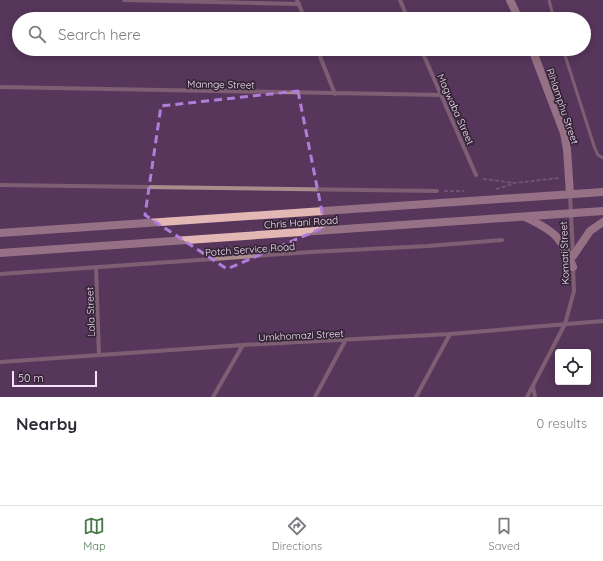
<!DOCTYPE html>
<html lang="en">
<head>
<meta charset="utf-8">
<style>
  :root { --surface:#fff; --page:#f7f7f7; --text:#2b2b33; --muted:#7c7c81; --line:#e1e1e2; --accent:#477749 }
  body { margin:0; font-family:Quicksand,sans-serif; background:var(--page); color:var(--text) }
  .controls { position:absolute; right:12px; bottom:12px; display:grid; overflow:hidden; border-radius:4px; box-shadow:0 2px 10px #0003 }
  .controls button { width:36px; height:36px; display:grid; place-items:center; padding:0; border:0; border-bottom:1px solid var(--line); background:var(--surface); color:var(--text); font:20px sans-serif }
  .scale { position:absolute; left:12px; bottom:10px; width:85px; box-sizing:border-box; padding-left:4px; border:2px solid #f6e1f8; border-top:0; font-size:11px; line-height:14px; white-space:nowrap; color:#f6e1f8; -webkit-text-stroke:3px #342536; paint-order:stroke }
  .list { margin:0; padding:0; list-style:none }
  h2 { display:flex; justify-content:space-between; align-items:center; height:52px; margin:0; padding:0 16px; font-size:17px }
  h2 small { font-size:13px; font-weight:400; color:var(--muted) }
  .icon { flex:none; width:22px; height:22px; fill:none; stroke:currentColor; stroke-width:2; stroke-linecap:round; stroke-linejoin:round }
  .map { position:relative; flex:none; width:603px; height:397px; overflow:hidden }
  .search { position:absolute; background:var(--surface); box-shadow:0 2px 10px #0003; left:12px; right:12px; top:12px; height:44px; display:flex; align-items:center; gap:10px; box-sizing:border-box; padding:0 14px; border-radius:22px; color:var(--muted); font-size:15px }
  .sheet { height:108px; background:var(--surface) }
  nav { display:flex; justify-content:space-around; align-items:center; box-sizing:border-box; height:56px; border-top:1px solid var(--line); background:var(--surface); font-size:11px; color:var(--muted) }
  nav a { display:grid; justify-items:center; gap:2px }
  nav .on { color:var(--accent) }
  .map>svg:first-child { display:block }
</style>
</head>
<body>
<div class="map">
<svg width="603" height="397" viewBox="0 0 603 397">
  <rect width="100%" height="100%" fill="#58365c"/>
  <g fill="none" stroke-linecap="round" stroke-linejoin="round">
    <path stroke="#917494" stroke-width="2" stroke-dasharray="4 2" stroke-linecap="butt" d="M483,179L514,183L559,178
      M496,189L513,184
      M444,191H464"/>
    <path stroke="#aa8e8c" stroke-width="3" d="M549,0L554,19
      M563,49L594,146L598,155L603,158"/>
    <path stroke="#aa8e8c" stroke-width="4" d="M124,0L299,4
      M297,0L305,19
      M400,0L408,19
      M317,49L335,94
      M421,49L476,175
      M0,87L442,95
      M0,185L437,191
      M570,194L573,253
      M96,268L99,355
      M0,274L311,252L428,246L502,240
      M0,362L243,345L450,334L603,321
      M533,387L535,397
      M213,397L243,345
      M315,397L345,341
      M416,397L450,334
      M527,397L565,324L574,291L573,266"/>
    <path stroke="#e3b7b4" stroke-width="8" d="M510,0L519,19
      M532,49L564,133L567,149L570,194
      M525,217C554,231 561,236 573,267
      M0,233L603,192
      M0,253L603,211
      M573,256L590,231L603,222"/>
  </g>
  <path d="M0 0H603V397H0ZM298,91L325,227L227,269L145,215L161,106Z" fill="#58365c" fill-opacity=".55" fill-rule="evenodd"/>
  <path fill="none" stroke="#b27dd9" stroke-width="3" stroke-dasharray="8 5" stroke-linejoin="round" d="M298,91L325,227L227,269L145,215L161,106Z"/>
  <g text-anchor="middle" stroke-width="3.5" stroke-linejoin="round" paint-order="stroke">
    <g font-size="10" fill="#f6e1f8" stroke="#342536">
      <text transform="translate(221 84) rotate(1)" y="4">Mannge Street</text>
      <text transform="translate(563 106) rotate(71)" y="4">Rihlamphu Street</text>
      <text transform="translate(456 109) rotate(66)" y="4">Magwaba Street</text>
      <text transform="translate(301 222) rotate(-4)" y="4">Chris Hani Road</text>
      <text transform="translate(250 249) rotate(-4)" y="4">Potch Service Road</text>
      <text transform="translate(564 253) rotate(-92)" y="4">Komati Street</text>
      <text transform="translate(90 312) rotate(-92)" y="4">Lala Street</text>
      <text transform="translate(301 335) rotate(-3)" y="4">Umkhomazi Street</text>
    </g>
  </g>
</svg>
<div class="controls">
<button><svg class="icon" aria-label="locate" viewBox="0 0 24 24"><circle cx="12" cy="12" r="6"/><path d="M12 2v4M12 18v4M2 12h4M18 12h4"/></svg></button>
</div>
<div class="scale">50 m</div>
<div class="search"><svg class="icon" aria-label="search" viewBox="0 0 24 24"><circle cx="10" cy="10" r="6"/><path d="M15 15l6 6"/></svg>Search here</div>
</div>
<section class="sheet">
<h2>Nearby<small>0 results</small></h2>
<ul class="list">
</ul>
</section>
<nav>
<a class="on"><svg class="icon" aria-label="map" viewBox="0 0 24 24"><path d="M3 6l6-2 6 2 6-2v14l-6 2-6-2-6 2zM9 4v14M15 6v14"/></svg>Map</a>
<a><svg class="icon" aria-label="directions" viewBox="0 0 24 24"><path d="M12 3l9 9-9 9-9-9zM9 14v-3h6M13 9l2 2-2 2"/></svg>Directions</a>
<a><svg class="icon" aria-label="saved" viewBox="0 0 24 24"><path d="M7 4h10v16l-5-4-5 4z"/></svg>Saved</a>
</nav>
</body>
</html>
